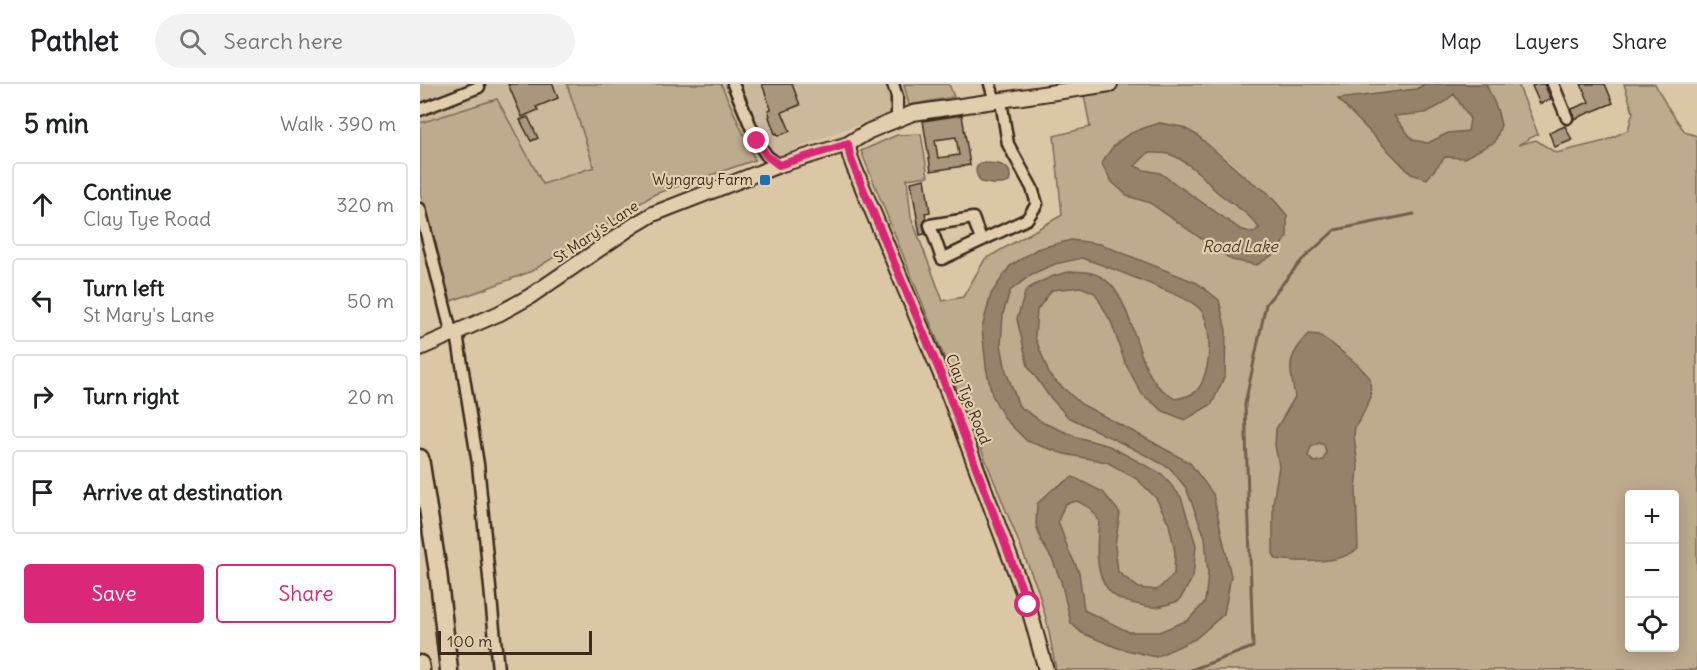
<!DOCTYPE html>
<html lang="en">
<head>
<meta charset="utf-8">
<style>
  :root { --surface:#fff; --page:#f2f2f2; --text:#202124; --muted:#757577; --line:#e0e0e0; --accent:#db2777 }
  body { margin:0; font-family:Delius,sans-serif; background:var(--page); color:var(--text) }
  .controls { position:absolute; right:18px; bottom:18px; display:grid; overflow:hidden; border-radius:6px; box-shadow:0 3px 15px #0003 }
  .controls button { width:54px; height:54px; display:grid; place-items:center; padding:0; border:0; border-bottom:2px solid var(--line); background:var(--surface); color:var(--text); font:30px sans-serif }
  .scale { position:absolute; left:18px; bottom:15px; width:154px; box-sizing:border-box; padding-left:6px; border:3px solid #3b2a1e; border-top:0; font-size:16px; line-height:21px; white-space:nowrap; color:#3b2a1e; -webkit-text-stroke:4px #e2cdac; paint-order:stroke }
  .stop { position:absolute; width:18px; height:18px; margin:-14px; border:4px solid #db2777; border-radius:50%; background:#fff }
  .stop.end { background:#db2777; border-color:#fff; box-shadow:0 2px 6px #0008 }
  .list { margin:0; padding:0; list-style:none }
  h2 { display:flex; justify-content:space-between; align-items:center; height:78px; margin:0; padding:0 24px; font-size:26px }
  h2 small { font-size:20px; font-weight:400; color:var(--muted) }
  .list li { display:grid; grid-template-columns:39px 1fr auto; gap:18px; align-items:center; box-sizing:border-box; height:84px; margin:0 12px 12px; padding:0 12px; border:2px solid var(--line); border-radius:6px }
  .list b { display:block; font-size:22px; white-space:nowrap }
  .list p { margin:0; font-size:20px; white-space:nowrap; color:var(--muted) }
  .list em { font-size:20px; font-style:normal; color:var(--muted) }
  .actions { display:flex; gap:12px; padding:18px 24px }
  .actions a { flex:1; padding:14px 0; border:2px solid var(--accent); border-radius:6px; text-align:center; font-size:21px; color:var(--accent) }
  .actions .main { background:var(--accent); color:#fff }
  .icon { flex:none; width:33px; height:33px; fill:none; stroke:currentColor; stroke-width:2; stroke-linecap:round; stroke-linejoin:round }
  .map { position:relative; flex:none; width:1277px; height:586px; overflow:hidden }
  header { display:flex; align-items:center; gap:36px; box-sizing:border-box; height:84px; padding:0 30px; background:var(--surface); border-bottom:2px solid var(--line) }
  header strong { font-size:28px }
  nav { display:flex; gap:33px; margin-inline-start:auto; font-size:21px }
  .search { width:420px; height:54px; background:var(--page); display:flex; align-items:center; gap:15px; box-sizing:border-box; padding:0 21px; border-radius:33px; color:var(--muted); font-size:22px }
  main { display:flex }
  aside { flex:1; background:var(--surface) }
  .map>svg:first-child { display:block }
</style>
</head>
<body>
<header>
<strong>Pathlet</strong>
<div class="search"><svg class="icon" aria-label="search" viewBox="0 0 24 24"><circle cx="10" cy="10" r="6"/><path d="M15 15l6 6"/></svg>Search here</div>
<nav><a>Map</a><a>Layers</a><a>Share</a></nav>
</header>
<main>
<aside>
<h2>5 min<small>Walk · 390 m</small></h2>
<ul class="list">
<li><svg class="icon" aria-label="ahead" viewBox="0 0 24 24"><path d="M12 20V5M6 11l6-6 6 6"/></svg><div><b>Continue</b><p>Clay Tye Road</p></div><em>320 m</em></li>
<li><svg class="icon" aria-label="left" viewBox="0 0 24 24"><path d="M17 20v-9H6M10 6l-5 5 5 5"/></svg><div><b>Turn left</b><p>St Mary's Lane</p></div><em>50 m</em></li>
<li><svg class="icon" aria-label="right" viewBox="0 0 24 24"><path d="M7 20v-9h11M14 6l5 5-5 5"/></svg><div><b>Turn right</b></div><em>20 m</em></li>
<li><svg class="icon" aria-label="arrive" viewBox="0 0 24 24"><path d="M6 21V4h12l-3 4 3 4H6"/></svg><div><b>Arrive at destination</b></div></li>
</ul>
<div class="actions"><a class="main">Save</a><a>Share</a></div>
</aside>
<div class="map">
<svg width="1277" height="586" viewBox="0 0 1277 586">
  <rect width="100%" height="100%" fill="#dbc6a6"/>
  <filter id="ink" filterUnits="userSpaceOnUse"><feTurbulence type="fractalNoise" baseFrequency=".0167" numOctaves="2"/><feDisplacementMap in="SourceGraphic" scale="12" xChannelSelector="R" yChannelSelector="G"/><feConvolveMatrix kernelMatrix="1 2 1 2 8 2 1 2 1" color-interpolation-filters="sRGB"/></filter>
  <g filter="url(#ink)">
    <path fill="#ccb89a" d="M0,0H148L174,83L123,100L77,15L0,39Z
      M301,0H484L489,21L394,57L362,71L335,76Z"/>
    <path fill="#beaa8d" stroke="#7c6a56" stroke-width="1.5" fill-rule="evenodd" d="M147,0H301L335,76L235,110L112,187L60,207L31,217L0,108V39L77,15L123,100L174,83Z
      M484,0H529L534,13L489,21Z
      M662,0H1098L1118,50L1098,61L1116,56L1136,69L1185,57L1208,46L1213,28L1204,0H1235L1247,22L1265,48L1277,52V586H636L627,538L618,506L441,67L477,51L501,50L508,92L487,95L491,133L523,217L543,213L565,175L642,131L634,52L670,43ZM1210,410H1254V564H1210Z"/>
    <path fill="#96826a" stroke="#725f4c" stroke-width="1.5" fill-rule="evenodd" d="M1005,0H1066L1077,25L1081,41L1075,58L1044,74L1025,73L1007,95L991,90L918,15L996,5ZM1034,10L1050,35L1048,47L1028,49L1008,59L993,56L974,32L1006,29L1021,21Z
      M740,39L762,43L777,51L826,94L847,108L867,131V153L854,170L837,181L812,176L730,119L708,112L692,98L682,80C695,53 712,47 740,39ZM728,69C736,69 745,68 752,71C761,75 772,83 780,90C786,95 790,102 796,107C811,120 829,128 839,144L833,149L820,145L740,89L724,86L715,82Z
      M561,79C575,79 595,79 589,98C580,102 571,100 561,98C556,91 553,84 561,79Z
      M651,156L680,160L777,199L799,216L806,246L805,291L792,320L765,336L743,327L722,310L705,279L692,240L675,209L661,203L632,206L617,226L615,253L630,292L661,320L727,355L770,379L793,410L811,492L804,530L775,555L736,573L698,564L662,549L651,539L641,497L632,475L621,457L616,440L617,420L633,405L653,393L683,408L700,429L695,461L698,488L719,504L737,506L754,490L755,468L749,440L736,414L717,395L687,378L644,370L607,357L585,335L572,311L566,283L562,244L571,210L590,182L617,165ZM662,174C689,183 714,193 740,204C751,209 772,216 780,225C791,237 790,269 787,283C781,306 778,311 755,315C749,311 742,306 737,301C710,269 714,194 666,188C644,185 624,195 606,206L597,235L608,282L628,311L648,333L712,364L750,384L766,404L785,453L788,490L785,518L768,536L739,548H709L664,526L659,488L648,465L638,437L645,420L657,417L670,424L679,437C676,468 672,511 712,519C720,521 729,524 736,523C744,522 751,519 759,517L773,493L776,461L761,413L742,390L689,362L657,353L624,339L599,322L586,287L581,261L583,230L590,207L612,190L635,180Z
      M889,250L899,251L911,259L938,281L950,294L951,313L941,334L935,343L934,352L938,382L936,407L938,465C917,481 882,478 856,475L853,469V419L859,382L855,361L856,345L875,313C870,282 865,275 889,250ZM899,359L904,361L906,369L903,376L894,378L888,372L891,363Z"/>
    <g fill="none" stroke-linecap="round" stroke-linejoin="round">
      <path stroke="#725f4c" stroke-width="3" d="M771,586L833,563L825,320L846,220L882,176L915,146L994,130"/>
    </g>
    <path fill="#aa967d" stroke="#3b2a1e" stroke-width="1.5" fill-rule="evenodd" d="M88,0H133L138,14L116,23L118,26L102,33Z
      M342,0H372L380,21L362,28L370,47L358,52L357,49L355,50L349,33L350,32L348,26L351,25Z
      M1117,0H1124L1131,15L1120,20L1112,2Z
      M1161,0H1185L1193,19L1154,35L1152,25L1169,18Z
      M542,31L550,81L511,87L503,37ZM536,53L539,71L518,74L515,56Z
      M108,33L118,54L111,57L100,36Z
      M1145,42L1152,56L1135,63L1129,49Z
      M505,95L510,128L505,129L506,135L503,140L505,150L500,151L491,98Z"/>
    <g fill="none" stroke-linecap="round" stroke-linejoin="round">
      <defs>
        <path id="minor" d="M313,0L337,57L347,72L359,81
          M473,0L477,13V35
          M570,0L575,18
          M1133,0L1147,34
          M0,26L59,3
          M0,125L32,251
          M561,156L553,134L510,141L522,175L607,135L617,120L612,104L588,60L581,17
          M40,247L38,256L58,380L78,586"/>
        <path id="major" d="M428,60L430,72L434,83L522,293L549,364L608,521L626,586
          M0,264L80,229L109,213L213,142L233,130L359,81L428,60L449,47L493,29L690,0"/>
        <path id="highway" d="M0,374L18,488L29,586
          M0,580L1,586"/>
      </defs>
      <use href="#minor" stroke="#3b2a1e" stroke-width="15"/>
      <use href="#major" stroke="#3b2a1e" stroke-width="18"/>
      <use href="#highway" stroke="#3b2a1e" stroke-width="21"/>
      <use href="#minor" stroke="#e2cdac" stroke-width="10"/>
      <use href="#major" stroke="#e2cdac" stroke-width="14"/>
      <use href="#highway" stroke="#e2cdac" stroke-width="16"/>
    </g>
  </g>
  <g fill="none" stroke-linecap="round" stroke-linejoin="round" filter="url(#ink)">
    <path stroke="#db2777" stroke-width="8" d="M337,57L347,72L359,81L428,60L430,72L434,83L522,293L608,521"/>
  </g>
  <rect fill="#1f6fb2" stroke="#e2cdac" stroke-width="2" x="339" y="90" width="12" height="12" rx="3"/>
  <g text-anchor="middle" stroke-width="4.5" stroke-linejoin="round" paint-order="stroke">
    <g font-size="15" fill="#3b2a1e" stroke="#e2cdac" text-anchor="end">
      <text x="333" y="101">Wyngray Farm</text>
    </g>
    <g font-size="15" fill="#3b2a1e" stroke="#e2cdac">
      <text transform="translate(176 148) rotate(-34)" y="5">St Mary's Lane</text>
      <text transform="translate(548 315) rotate(68)" y="5">Clay Tye Road</text>
    </g>
    <g font-size="16" font-style="italic" fill="#4d3c2d" stroke="#e2cdac">
      <text x="820" y="168">Road Lake</text>
    </g>
  </g>
</svg>
<div class="controls">
<button>+</button>
<button>−</button>
<button><svg class="icon" aria-label="locate" viewBox="0 0 24 24"><circle cx="12" cy="12" r="6"/><path d="M12 2v4M12 18v4M2 12h4M18 12h4"/></svg></button>
</div>
<div class="scale">100 m</div>
<div class="stop" style="left:608px;top:521px"></div>
<div class="stop end" style="left:337px;top:57px"></div>
</div>
</main>
</body>
</html>
